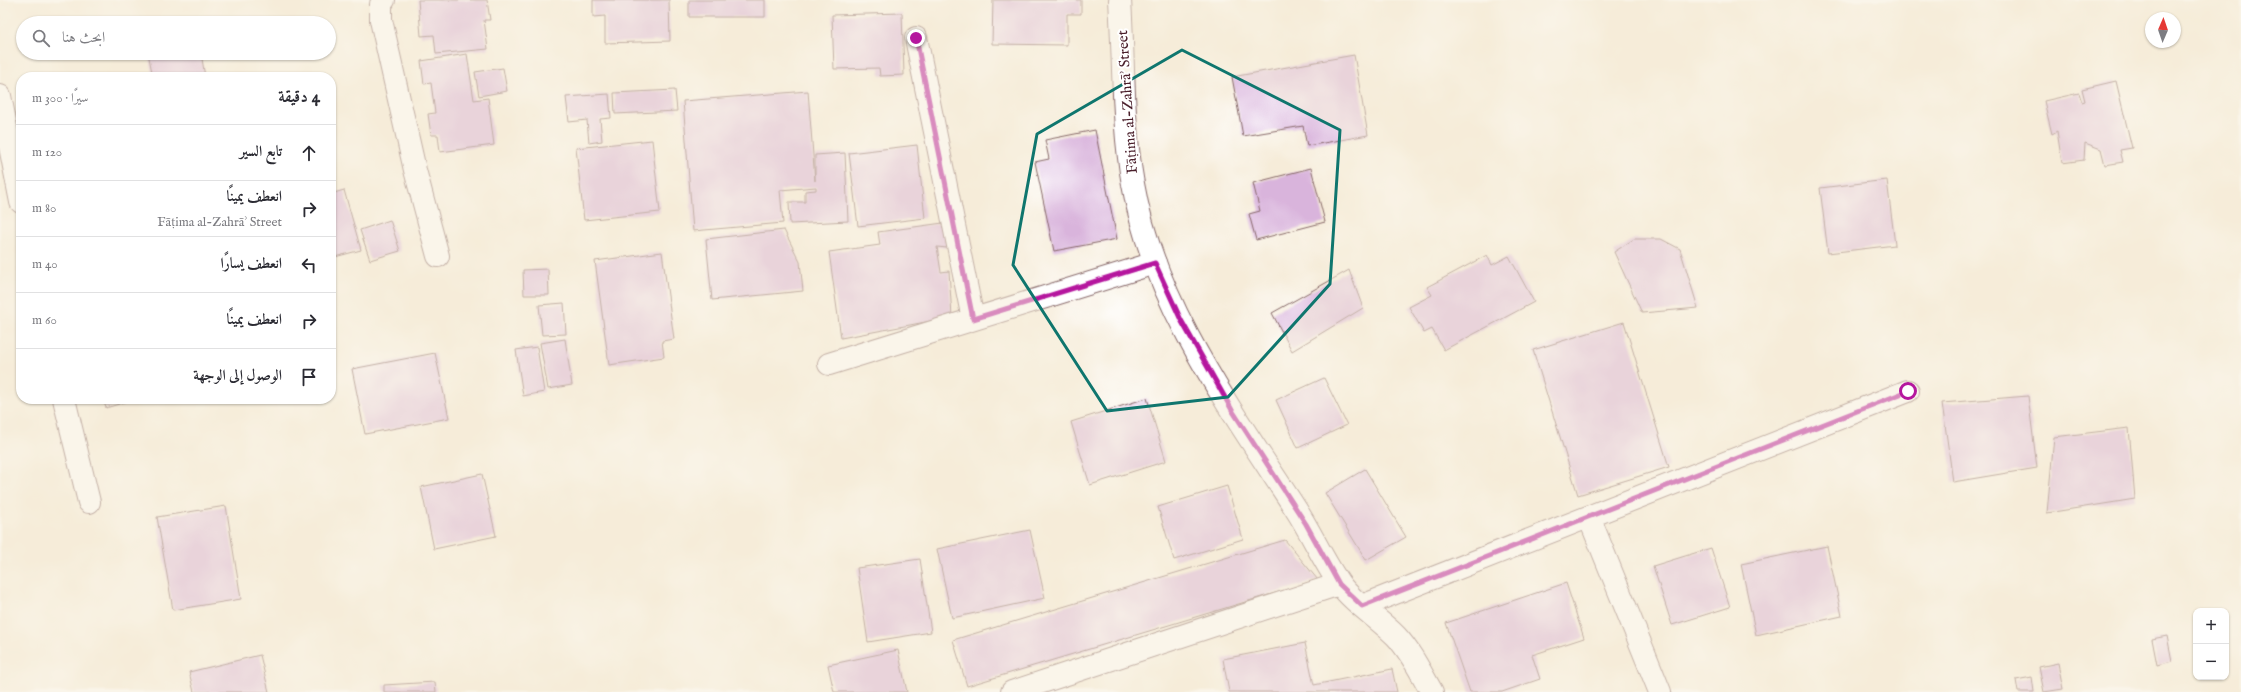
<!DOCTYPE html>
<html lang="ar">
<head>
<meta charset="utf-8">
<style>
  :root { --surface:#fff; --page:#f7f7f7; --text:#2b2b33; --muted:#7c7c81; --line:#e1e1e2 }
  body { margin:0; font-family:"IM FELL English",Amiri,serif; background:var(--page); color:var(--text); direction:rtl }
  .controls { position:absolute; right:12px; bottom:12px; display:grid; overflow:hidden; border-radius:8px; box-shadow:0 1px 3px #0004 }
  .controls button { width:36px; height:36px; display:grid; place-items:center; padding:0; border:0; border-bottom:1px solid var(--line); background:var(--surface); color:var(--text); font:20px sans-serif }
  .compass { position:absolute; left:2145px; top:12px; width:36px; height:36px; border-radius:50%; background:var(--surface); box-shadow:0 1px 3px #0004; rotate:2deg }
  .stop { position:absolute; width:12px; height:12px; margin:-9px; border:3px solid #b5179e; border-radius:50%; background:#fff }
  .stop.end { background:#b5179e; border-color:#fff; box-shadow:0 1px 4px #0008 }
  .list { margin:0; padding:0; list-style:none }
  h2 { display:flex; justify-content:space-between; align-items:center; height:52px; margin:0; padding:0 16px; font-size:17px }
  h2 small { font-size:13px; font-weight:400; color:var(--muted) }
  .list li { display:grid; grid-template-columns:26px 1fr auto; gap:12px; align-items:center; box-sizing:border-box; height:56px; padding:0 16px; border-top:1px solid var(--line) }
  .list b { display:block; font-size:15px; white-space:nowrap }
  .list p { margin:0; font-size:13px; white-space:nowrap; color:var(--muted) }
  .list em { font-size:13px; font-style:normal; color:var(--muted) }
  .icon { flex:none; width:22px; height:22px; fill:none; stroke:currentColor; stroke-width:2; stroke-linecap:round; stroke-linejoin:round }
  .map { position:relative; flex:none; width:2241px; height:692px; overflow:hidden; direction:ltr }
  .search { position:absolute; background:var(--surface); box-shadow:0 1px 3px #0004; left:16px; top:16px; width:320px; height:44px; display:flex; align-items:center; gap:10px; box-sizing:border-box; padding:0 14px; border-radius:22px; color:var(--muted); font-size:15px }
  .panel { position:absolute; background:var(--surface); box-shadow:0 1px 3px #0004; left:16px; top:72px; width:320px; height:332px; border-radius:16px; direction:rtl }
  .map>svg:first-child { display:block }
</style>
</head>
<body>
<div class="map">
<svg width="2241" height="692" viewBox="0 0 2241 692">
  <rect width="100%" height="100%" fill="#fff"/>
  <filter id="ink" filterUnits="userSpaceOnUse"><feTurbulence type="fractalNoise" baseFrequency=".025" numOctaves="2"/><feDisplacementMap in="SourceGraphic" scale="8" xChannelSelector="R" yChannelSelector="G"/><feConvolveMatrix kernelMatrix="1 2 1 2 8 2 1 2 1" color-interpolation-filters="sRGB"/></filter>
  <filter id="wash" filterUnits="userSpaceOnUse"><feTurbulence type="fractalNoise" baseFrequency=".012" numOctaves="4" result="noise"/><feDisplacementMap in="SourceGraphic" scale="16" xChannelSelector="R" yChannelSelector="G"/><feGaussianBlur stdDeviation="0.9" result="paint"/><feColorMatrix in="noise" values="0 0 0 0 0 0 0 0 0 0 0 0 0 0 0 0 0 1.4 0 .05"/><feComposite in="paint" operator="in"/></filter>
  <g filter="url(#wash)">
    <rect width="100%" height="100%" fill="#f6ecd9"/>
    <g id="blocks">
      <path fill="#d9b4dc" d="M418,0H487L490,20H484L488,49L436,54L434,35L421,36Z
        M593,0H669L670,41L605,43V16L593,17Z
        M689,0H765V17H689Z
        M993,0H1081V14H1067V45L992,44Z
        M902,13L904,75L880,76L879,68L834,69L832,15Z
        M148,53H201L205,77H153Z
        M467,54L474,100L488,98L494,145L440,152L438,135H431L428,114L435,113L431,83L424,84L421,61Z
        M1354,55L1368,135L1307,146L1303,126L1243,136L1232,77Z
        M503,68L507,91L479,96L475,72Z
        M2116,81L2132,148L2120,150L2123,162L2105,165L2101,149L2085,143L2084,160L2062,163L2057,131L2052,134L2044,101L2079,93L2082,102L2085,101L2082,89Z
        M675,90L677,111L615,114L614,93Z
        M808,91L815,181V155L845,153L848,221L790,224L789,202H805V191L816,190V187L780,190L783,223L693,231L683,101Z
        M609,94L611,118L600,119L602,141L589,143L587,120L569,122L566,97Z
        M1095,130L1117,239L1054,251L1035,162L1049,159L1045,140Z
        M652,140L660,212L584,220L576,148Z
        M917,145L925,218L858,226L849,153Z
        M1311,168L1325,222L1256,240L1249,214L1260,211L1253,183Z
        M1887,180L1895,245L1828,253L1820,188Z
        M344,190L361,250L331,258V194Z
        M390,220L400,251L370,260L360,230Z
        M943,223L947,248L937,247L941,272L949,271L952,317L841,338L829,252L880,245L878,232Z
        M784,230L800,262L803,291L712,300L706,239Z
        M1634,239H1661L1680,249L1698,308L1642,313L1614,252Z
        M662,252L674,339L662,341L664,357L609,365L595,261Z
        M1487,255L1492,265L1509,256L1534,302L1444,350L1432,329L1424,333L1409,307L1432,295L1427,287Z
        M548,269L549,295H524L523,270Z
        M1349,270L1363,308L1292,351L1272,313Z
        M564,303L566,334L542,335L539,305Z
        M1624,322L1669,467L1578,495L1533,350Z
        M565,339L572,385L548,389L540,343Z
        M537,347L544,392L523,396L516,350Z
        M435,353L449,418L365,434L352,369Z
        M1324,378L1347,425L1298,448L1276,400Z
        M2028,396L2037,468L1953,482L1942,403Z
        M1147,398L1166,461L1090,485L1071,422Z
        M103,399H135L106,408Z
        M2129,428L2135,499L2047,513L2054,437Z
        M1365,469L1406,537L1366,560L1325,493Z
        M482,474L496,536L434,549L421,487Z
        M1227,486L1243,539L1174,560L1158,507Z
        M226,506L241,599L173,610L157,517Z
        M1030,530L1045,598L952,618L937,549Z
        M1285,540L1318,580L967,686L953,640Z
        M1827,546L1842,616L1756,635L1741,564Z
        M1711,548L1730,607L1672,625L1653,566Z
        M920,559L931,632L868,642L857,568Z
        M1566,583L1584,638L1532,655L1540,679L1502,692H1470L1446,623Z
        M2167,636L2172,661L2157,665L2152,639Z
        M1305,643L1314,685L1392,669L1397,692H1229L1223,659Z
        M898,650L907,692H834L828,665Z
        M260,655L269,692H194L189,672Z
        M2058,663L2063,689L2044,692L2039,667Z
        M2032,677L2034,692H2018L2016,680Z
        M435,682L436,692H384V685Z"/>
    </g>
  </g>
  <g filter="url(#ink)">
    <use href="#blocks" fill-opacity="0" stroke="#866768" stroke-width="1"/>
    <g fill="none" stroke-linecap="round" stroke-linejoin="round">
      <defs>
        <path id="minor" d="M384,0L381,4V20L415,170L438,256
          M916,38L973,319
          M0,96L21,202
          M829,364L1155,263
          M64,399L89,502
          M1589,517L1660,692
          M1362,606L1908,391
          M1012,692L1339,584"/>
        <path id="tertiary" d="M1120,0C1124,61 1122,124 1133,184C1154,304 1230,408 1295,508C1311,532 1322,559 1339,583C1353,603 1378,618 1396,636C1411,652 1421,673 1432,692"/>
      </defs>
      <use href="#minor" stroke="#866768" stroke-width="24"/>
      <use href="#tertiary" stroke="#866768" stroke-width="24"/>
      <use href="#minor" stroke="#fff" stroke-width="22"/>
      <use href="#tertiary" stroke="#fff" stroke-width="22"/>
    </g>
  </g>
  <g fill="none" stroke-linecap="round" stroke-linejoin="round" filter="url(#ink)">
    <path stroke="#b5179e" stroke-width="5" d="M916,38L973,319L1155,263L1181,320L1232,410L1306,524L1339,584L1362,606L1908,391"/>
  </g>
  <path d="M0 0H2241V692H0ZM1182,50L1340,130L1330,284L1228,397L1107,411L1013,265L1037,134Z" fill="#f6ecd9" fill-opacity=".55" fill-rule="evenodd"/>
  <path fill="none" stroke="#0f766e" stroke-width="3" stroke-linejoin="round" d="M1182,50L1340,130L1330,284L1228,397L1107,411L1013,265L1037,134Z"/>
  <g text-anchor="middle" stroke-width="4" stroke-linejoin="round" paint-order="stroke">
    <g font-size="15" fill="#4a1f2b" stroke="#fff">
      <text transform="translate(1127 102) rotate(-94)" y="5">Fāṭima al-Zahrāʾ Street</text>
    </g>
  </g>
</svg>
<div class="controls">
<button>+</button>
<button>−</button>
</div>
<svg class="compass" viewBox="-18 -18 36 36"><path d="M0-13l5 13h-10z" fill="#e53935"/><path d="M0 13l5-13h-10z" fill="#7c7c81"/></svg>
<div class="stop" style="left:1908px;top:391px"></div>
<div class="stop end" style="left:916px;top:38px"></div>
<div class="search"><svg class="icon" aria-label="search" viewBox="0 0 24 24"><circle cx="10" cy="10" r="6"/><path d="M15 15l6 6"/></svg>ابحث هنا</div>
<section class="panel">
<h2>4 دقيقة<small>سيرًا · 300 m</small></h2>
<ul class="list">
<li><svg class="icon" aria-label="ahead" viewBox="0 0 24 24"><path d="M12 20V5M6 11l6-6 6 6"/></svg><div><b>تابع السير</b></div><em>120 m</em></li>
<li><svg class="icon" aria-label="right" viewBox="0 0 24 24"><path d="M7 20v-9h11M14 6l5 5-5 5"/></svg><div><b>انعطف يمينًا</b><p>Fāṭima al-Zahrāʾ Street</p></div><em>80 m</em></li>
<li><svg class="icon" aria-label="left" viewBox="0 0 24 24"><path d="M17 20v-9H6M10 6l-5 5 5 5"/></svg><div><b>انعطف يسارًا</b></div><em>40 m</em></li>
<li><svg class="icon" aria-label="right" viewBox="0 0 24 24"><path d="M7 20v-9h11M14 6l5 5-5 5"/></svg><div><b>انعطف يمينًا</b></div><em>60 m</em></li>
<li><svg class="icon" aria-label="arrive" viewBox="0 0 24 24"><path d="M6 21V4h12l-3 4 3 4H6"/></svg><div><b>الوصول إلى الوجهة</b></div></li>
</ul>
</section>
</div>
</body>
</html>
